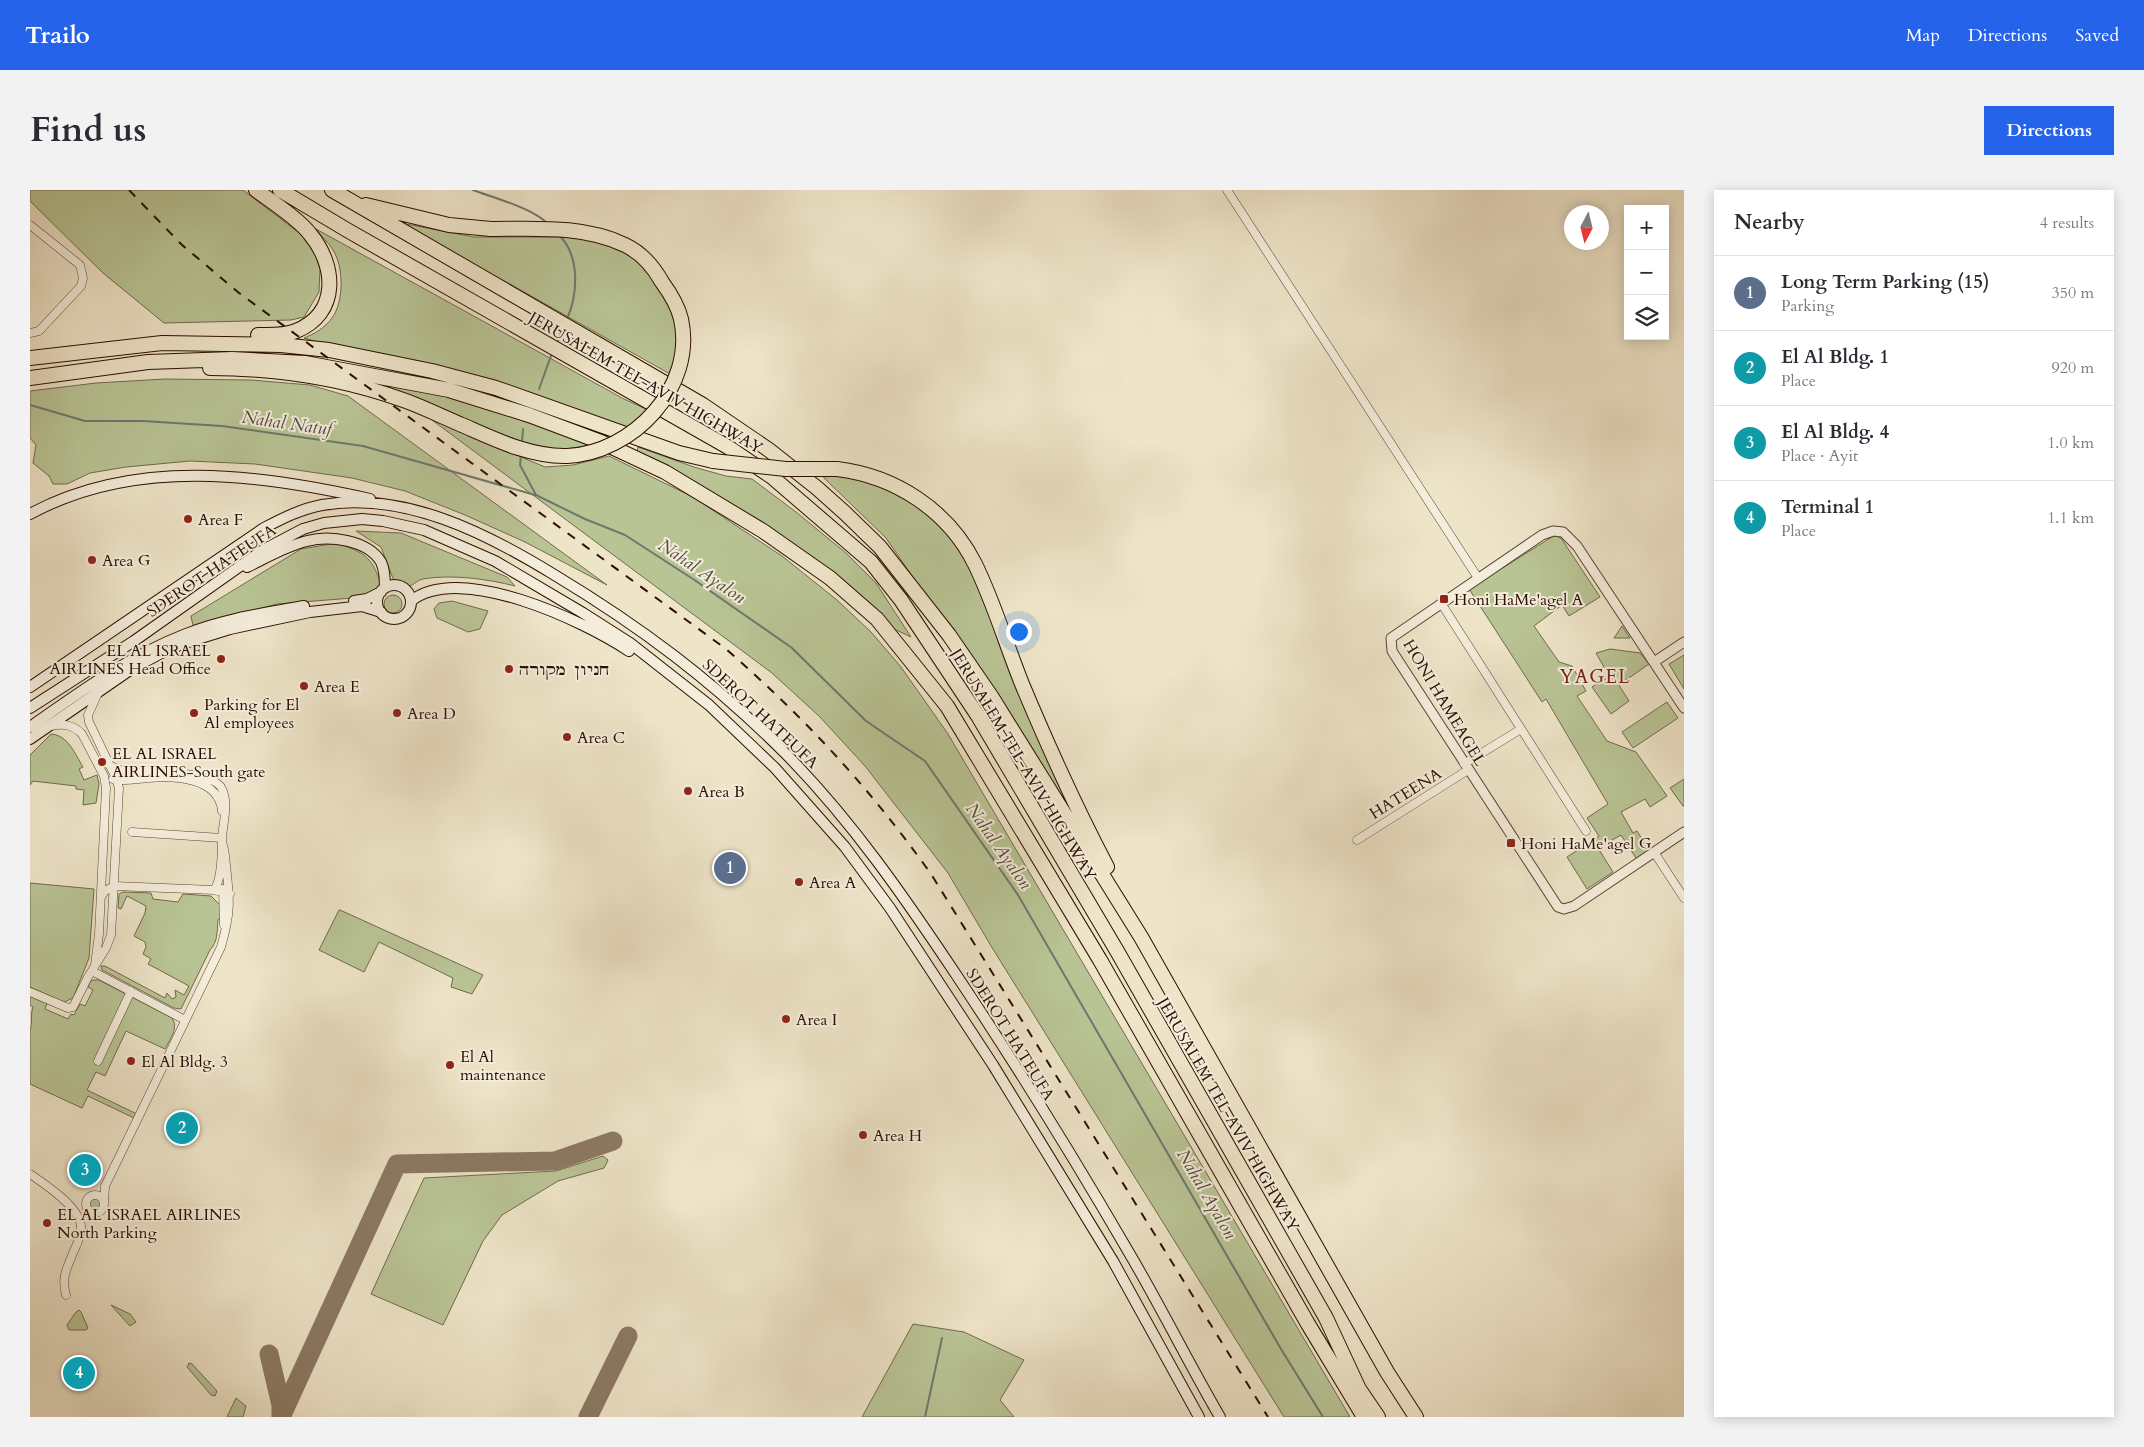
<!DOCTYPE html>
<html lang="en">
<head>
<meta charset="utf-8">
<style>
  :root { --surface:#fff; --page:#f2f2f3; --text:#2b2b33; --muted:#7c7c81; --line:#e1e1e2; --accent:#2563eb }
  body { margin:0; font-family:Cardo,"Frank Ruhl Libre",serif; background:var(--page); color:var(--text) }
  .controls { position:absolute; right:15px; top:15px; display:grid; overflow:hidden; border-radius:0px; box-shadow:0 2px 12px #0003 }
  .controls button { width:45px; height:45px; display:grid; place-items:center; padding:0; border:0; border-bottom:1px solid var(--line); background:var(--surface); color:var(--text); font:25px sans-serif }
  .compass { position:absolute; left:1534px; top:15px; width:45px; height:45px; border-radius:50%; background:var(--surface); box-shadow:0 2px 12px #0003; rotate:187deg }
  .you { position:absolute; left:988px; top:441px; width:18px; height:18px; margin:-12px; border:4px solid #fff; border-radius:50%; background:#1a73e8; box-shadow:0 0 0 8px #1a73e833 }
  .badge { display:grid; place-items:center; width:32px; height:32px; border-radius:50%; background:var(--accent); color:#fff; font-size:16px; font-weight:700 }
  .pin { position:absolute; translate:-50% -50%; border:2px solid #fff; box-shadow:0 1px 5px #0006 }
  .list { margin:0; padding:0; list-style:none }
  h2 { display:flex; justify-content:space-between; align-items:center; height:65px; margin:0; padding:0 20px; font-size:21px }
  h2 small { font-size:16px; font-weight:400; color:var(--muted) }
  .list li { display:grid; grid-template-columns:32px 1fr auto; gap:15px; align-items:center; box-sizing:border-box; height:75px; padding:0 20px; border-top:1px solid var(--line) }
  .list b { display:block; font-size:19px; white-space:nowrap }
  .list p { margin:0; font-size:16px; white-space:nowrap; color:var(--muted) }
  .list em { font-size:16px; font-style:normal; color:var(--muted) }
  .icon { flex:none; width:28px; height:28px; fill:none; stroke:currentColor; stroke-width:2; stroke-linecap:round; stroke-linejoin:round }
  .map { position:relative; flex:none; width:1654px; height:1227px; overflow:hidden; border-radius:0px }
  header { display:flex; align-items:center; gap:30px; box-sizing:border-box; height:70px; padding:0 25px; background:var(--accent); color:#fff }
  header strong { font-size:24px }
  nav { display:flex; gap:28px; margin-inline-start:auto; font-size:18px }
  .intro { display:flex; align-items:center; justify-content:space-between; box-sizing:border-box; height:120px; padding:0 30px }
  h1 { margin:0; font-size:35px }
  .button { padding:12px 22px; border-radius:0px; background:var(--accent); color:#fff; font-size:18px; font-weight:700 }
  main { display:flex; gap:30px; padding:0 30px }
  aside { flex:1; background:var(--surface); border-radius:0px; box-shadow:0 2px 12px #0003 }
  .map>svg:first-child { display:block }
</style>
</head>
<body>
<header>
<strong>Trailo</strong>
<nav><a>Map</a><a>Directions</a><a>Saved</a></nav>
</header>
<div class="intro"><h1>Find us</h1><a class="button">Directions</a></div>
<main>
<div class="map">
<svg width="1654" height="1227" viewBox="0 0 1654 1227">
  <rect width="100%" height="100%" fill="#eee4c8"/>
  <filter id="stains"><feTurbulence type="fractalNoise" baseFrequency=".004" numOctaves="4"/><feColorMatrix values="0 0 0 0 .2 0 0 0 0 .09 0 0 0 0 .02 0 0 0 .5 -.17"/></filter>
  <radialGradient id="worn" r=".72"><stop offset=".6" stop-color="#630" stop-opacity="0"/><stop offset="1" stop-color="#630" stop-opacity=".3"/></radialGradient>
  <path fill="#b9c495" stroke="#72694a" d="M0,0H213L272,45L284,58L290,79L289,102L274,127L261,130L134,133L73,83L0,11Z
    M371,33L444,47H550L567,51L602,66L614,77L643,117L647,143L645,173L640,184Z
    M286,39L594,209L618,220L605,233L594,239L274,148C284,144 295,138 302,128C314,112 314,77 303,60C299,53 291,46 286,39Z
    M324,184L397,197L568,254L536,259H524L488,251L351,199Z
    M135,189L221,190L280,195L318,206L577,395L495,352L435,325L375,301L322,288L225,274L160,271L96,277L60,283L37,294H23L19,286L3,273L6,255L0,248V201L66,193Z
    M402,230L515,277L543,275L579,266L663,307L752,366L807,410L841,442L871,477L918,544L1320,1227H1254L961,756L918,683L835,576L789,526L742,483Z
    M608,257L664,277L696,286L722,289L766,322L816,363L846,393L881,447L862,438L803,383L766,356L737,336L607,262Z
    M822,285L882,310L920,345L940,374L1063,660L937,466L856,348L793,287Z
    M326,341L371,343L477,387L485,396C458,389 421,384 393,389C388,390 384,394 379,397L372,392L364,391L351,357Z
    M1526,346L1531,348L1570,407L1539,426L1532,415L1504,436L1529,472L1542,476L1556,501L1547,506L1577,551L1606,562L1637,606L1620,617L1615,609L1591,622L1603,643L1607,641L1619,660L1606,668L1591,645L1568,658L1583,682L1557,699L1537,667L1569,646L1557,628L1578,614L1516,509L1512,512L1439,399L1522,347Z
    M307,353C334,363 341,365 351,394L344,402L335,407L247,414L163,436L161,426L271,359Z
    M354 414a9 9 0 1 1 18 0a9 9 0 1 1-18 0Z
    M422,411L458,421L450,439L438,442L407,428L404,419L409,413Z
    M1592,436L1600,448H1584Z
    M1580,459L1610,463L1619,474L1589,495L1599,511L1581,524L1562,497L1579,486L1566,463Z
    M1654,465V499L1639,474Z
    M1637,512L1648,528L1603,558L1592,542Z
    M21,544C38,545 45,564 53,577L49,579L54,590L67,585L69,594L66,613L53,615L54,600L46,599V596L3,591L0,595V565Z
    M1654,589V616H1653L1640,598Z
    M0,693L64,699L59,768L43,808L34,812L0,797Z
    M93,702L121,703L123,709L148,712L153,704L181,706L190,715L191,727L188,730C187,741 188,752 180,760L151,819L144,818L72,780L71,776H75L135,808L137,803L142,809L146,807L145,800L154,805L159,796L118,774L121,769L113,764L116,757L115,752L104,746L115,723L116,716L97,706L91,719L88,718L89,704Z
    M309,720H310L453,785L442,804L421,797L423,788L349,752L334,782L289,760Z
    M63,790H69L142,828C149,838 140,849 135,859L96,841L75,886L66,882L57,900L107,924L104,928L58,906L52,918L0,894V840C3,833 0,825 3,817L0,815V806L17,813L15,819L38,829L41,824L44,825L50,814L55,816L63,800L58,797L60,792Z
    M573,966L578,970L574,978L528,991L472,1025L453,1051L413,1135L341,1104L394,988L526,981Z
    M59 1014a6 6 0 1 1 12 0a6 6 0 1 1-12 0Z
    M81,1115L100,1124L106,1132L100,1136Z
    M49,1120L51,1122L58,1138L56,1140H39L37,1135L46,1122Z
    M883,1134L934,1142L994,1170L970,1210L984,1227H832Z
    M159,1173L162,1174L187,1201L185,1206L181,1205L157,1177Z
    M206,1208L216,1216L213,1227H197Z"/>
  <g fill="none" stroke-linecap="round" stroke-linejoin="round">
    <path stroke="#6d786f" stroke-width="2" d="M443,0C464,8 503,18 518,34
      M530,46C550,67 548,104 537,129
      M527,152L532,141
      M509,199L522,163
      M0,215L55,231H113L192,236L333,256L505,305
      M492,252L493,239
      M491,264L490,275L506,305L555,329L595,345L663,389L762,458L836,531L895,571L988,705L1251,1159L1293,1227
      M895,1227L912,1148"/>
    <path stroke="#8c7964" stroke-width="19" d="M239,1164L251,1215V1227
      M251,1227L367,974L525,971L583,951
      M558,1227L598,1146"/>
    <defs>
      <path id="minor" d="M1197,0L1448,388
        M0,35L50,75L53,88L51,96L9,141L0,143
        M1411,413L1556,641
        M21,536C34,533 43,535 52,544L74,586L76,598L69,744L65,775
        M1434,574L1491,539
        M79,575L89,580C109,581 184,580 192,599C199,613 193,633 192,648C192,662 192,690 184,700
        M83,589C96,592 105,589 118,588C144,586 189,587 192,621
        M102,642L192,648
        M1327,650L1438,580
        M1624,662L1654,708
        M193,699L194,735
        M71,707L75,701L84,696L184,700L200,704
        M62,781L155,830
        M0,802L38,818L43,817L58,787L76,758L81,745L89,598L85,586L59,532L58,525L68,503
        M68,871L101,801
        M0,984C15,994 53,1019 51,1039C51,1049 44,1059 41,1068C35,1082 32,1090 36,1105
        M56 1014a9 9 0 1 1 18 0a9 9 0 1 1-18 0Z
        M74,1014L75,996L191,757C201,723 200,710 196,675C195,667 195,660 192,652"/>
      <path id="tertiary" d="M1624,472L1654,452
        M1654,518L1547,356L1533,342L1523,341L1512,345L1361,448L1362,461L1528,717L1534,719L1544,716L1654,642"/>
      <path id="secondary" d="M0,324C105,267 229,284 340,309
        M217,377C236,368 256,356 277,351C300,345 338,350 351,372C355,380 355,390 355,398
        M347 412a17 17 0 1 1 34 0a17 17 0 1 1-34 0Z
        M324,411L337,409L351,402
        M381,411C430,372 554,431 599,461
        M0,497L234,338C253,328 271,319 292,315C374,301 456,343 523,384C611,437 683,491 756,564C822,631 875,708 927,786C987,876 1044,968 1098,1061C1130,1115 1158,1172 1190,1227
        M0,518L104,451L233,360L273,339L294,333L332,329L353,331L394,340L465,371L553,423L600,453L679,515L745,578L815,657L860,718L963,875L1083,1071L1169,1227
        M0,537C50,502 99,466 156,444C193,429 235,423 274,416
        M0,549L103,478L139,459L158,452L200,439L280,422L332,416L351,422"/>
      <path id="motorway" d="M226,0C242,12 269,29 280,44C306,75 310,123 266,141C254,146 240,145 228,145
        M250,0L317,40L698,257L742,287L841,372L871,410L948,526L1087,761L1296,1128L1329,1199L1348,1227
        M302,0L673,215L739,260L787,298L815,323L850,357L919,445L961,506L1111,747L1357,1182L1386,1227
        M336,15L419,35L461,39
        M0,168L132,153L251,155L299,160L402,181L466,198L649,263L683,271
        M180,178C246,178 313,188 376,211C395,218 413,227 432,235
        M0,188L118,172L202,169L275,173L419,200L499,225L571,252L635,282L733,341L800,388L847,429L917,516L1070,770L1278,1134L1334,1227
        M807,279C865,286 918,320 945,374C964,413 976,454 992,494C1018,556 1046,618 1077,677"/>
    </defs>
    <use href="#minor" stroke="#5c4432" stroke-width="9"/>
    <use href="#tertiary" stroke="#5c4432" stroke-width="11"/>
    <use href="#secondary" stroke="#2b0e00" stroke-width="12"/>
    <use href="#motorway" stroke="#2b0e00" stroke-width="16"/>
    <use href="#minor" stroke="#f4eddb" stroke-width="8"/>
    <use href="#tertiary" stroke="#f4eddb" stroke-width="9"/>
    <use href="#secondary" stroke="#f4eddb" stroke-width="10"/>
    <use href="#motorway" stroke="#eee4c8" stroke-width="14"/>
    <path stroke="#2b0e00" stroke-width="2" stroke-dasharray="9 9" stroke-linecap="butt" d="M99,0L151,54L209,103L696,459C776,529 839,597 901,684L1238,1227"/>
    <defs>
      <path id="motorway-bridge" d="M432,235C464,249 500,267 537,266C603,263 666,197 651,129C648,116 640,103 632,92C623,76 612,63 595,55C554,35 505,39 461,39
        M683,271L756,279H807"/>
    </defs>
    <use href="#motorway-bridge" stroke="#2b0e00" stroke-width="16" stroke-linecap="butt"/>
    <use href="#motorway-bridge" stroke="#eee4c8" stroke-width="14"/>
  </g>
  <g fill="#8f2418" stroke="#f4eddb" stroke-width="2">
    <circle cx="158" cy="329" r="5"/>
    <circle cx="62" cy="370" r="5"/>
    <rect x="1409" y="404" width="10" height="10" rx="2.5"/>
    <circle cx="191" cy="469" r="5"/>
    <circle cx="479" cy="479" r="5"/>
    <circle cx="274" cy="496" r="5"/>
    <circle cx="164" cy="523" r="5"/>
    <circle cx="367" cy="523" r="5"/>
    <circle cx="537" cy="547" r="5"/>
    <circle cx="72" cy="572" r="5"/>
    <circle cx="658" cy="601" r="5"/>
    <rect x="1476" y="648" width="10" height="10" rx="2.5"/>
    <circle cx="769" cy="692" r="5"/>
    <circle cx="756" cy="829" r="5"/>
    <circle cx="101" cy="871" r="5"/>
    <circle cx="420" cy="875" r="5"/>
    <circle cx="833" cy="945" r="5"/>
    <circle cx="17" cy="1033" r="5"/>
  </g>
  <g text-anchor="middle" stroke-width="4" stroke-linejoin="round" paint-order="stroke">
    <g font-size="16" fill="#2b0e00" stroke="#f4eddb">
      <text transform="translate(616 192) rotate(30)" y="6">JERUSALEM TEL-AVIV HIGHWAY</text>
      <text transform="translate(181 380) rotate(-34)" y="6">SDEROT HATEUFA</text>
      <text transform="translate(1415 512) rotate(59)" y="6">HONI HAMEAGEL</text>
      <text transform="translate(731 523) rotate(43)" y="6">SDEROT HATEUFA</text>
      <text transform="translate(994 574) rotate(59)" y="6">JERUSALEM TEL-AVIV HIGHWAY</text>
      <text transform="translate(1375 603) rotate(-32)" y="6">HATEENA</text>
      <text transform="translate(981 844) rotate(58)" y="6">SDEROT HATEUFA</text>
      <text transform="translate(1199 924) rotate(60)" y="6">JERUSALEM TEL-AVIV HIGHWAY</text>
    </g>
    <g font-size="16" fill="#2b0e00" stroke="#f4eddb" text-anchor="start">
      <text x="168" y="335">Area F</text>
      <text x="72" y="376">Area G</text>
      <text x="1424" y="415">Honi HaMe'agel A</text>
      <text x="181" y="466" text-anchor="end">EL AL ISRAEL<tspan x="181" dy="18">AIRLINES Head Office</tspan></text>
      <text x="489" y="485">חניון מקורה</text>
      <text x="284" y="502">Area E</text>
      <text x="174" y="520">Parking for El<tspan x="174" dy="18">Al employees</tspan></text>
      <text x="377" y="529">Area D</text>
      <text x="547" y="553">Area C</text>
      <text x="82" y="569">EL AL ISRAEL<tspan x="82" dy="18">AIRLINES-South gate</tspan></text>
      <text x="668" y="607">Area B</text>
      <text x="1491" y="659">Honi HaMe'agel G</text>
      <text x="779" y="698">Area A</text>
      <text x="766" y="835">Area I</text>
      <text x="430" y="872">El Al<tspan x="430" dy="18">maintenance</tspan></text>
      <text x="111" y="877">El Al Bldg. 3</text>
      <text x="843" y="951">Area H</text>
      <text x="27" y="1030">EL AL ISRAEL AIRLINES<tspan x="27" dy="18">North Parking</tspan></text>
    </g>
    <g font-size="18" font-style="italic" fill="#524c41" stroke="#f4eddb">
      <text transform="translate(257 233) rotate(8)" y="6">Nahal Natuf</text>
      <text transform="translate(672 381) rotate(34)" y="6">Nahal Ayalon</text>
      <text transform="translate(969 656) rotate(55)" y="6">Nahal Ayalon</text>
      <text transform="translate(1177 1004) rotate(60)" y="6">Nahal Ayalon</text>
    </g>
    <g font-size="19" letter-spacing="1" fill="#7a1f14" stroke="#f4eddb">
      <text x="1565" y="493">YAGEL</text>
    </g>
  </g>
  <rect width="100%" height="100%" filter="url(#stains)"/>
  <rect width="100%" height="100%" fill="url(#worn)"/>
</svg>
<div class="controls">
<button>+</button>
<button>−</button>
<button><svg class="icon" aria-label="layers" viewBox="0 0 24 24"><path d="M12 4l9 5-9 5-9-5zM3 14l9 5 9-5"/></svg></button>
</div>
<svg class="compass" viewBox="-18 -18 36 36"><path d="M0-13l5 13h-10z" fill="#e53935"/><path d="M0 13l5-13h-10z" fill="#7c7c81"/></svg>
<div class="you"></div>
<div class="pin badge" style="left:700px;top:678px;background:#5c6f8a">1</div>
<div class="pin badge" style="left:152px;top:938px;background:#0f9aa8">2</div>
<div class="pin badge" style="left:55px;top:980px;background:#0f9aa8">3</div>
<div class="pin badge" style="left:49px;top:1183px;background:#0f9aa8">4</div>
</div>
<aside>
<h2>Nearby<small>4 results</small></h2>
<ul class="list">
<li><span class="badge" style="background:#5c6f8a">1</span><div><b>Long Term Parking (15)</b><p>Parking</p></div><em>350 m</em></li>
<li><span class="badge" style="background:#0f9aa8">2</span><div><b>El Al Bldg. 1</b><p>Place</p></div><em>920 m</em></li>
<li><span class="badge" style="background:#0f9aa8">3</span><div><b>El Al Bldg. 4</b><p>Place · Ayit</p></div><em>1.0 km</em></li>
<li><span class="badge" style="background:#0f9aa8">4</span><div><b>Terminal 1</b><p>Place</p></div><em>1.1 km</em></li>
</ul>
</aside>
</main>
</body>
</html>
